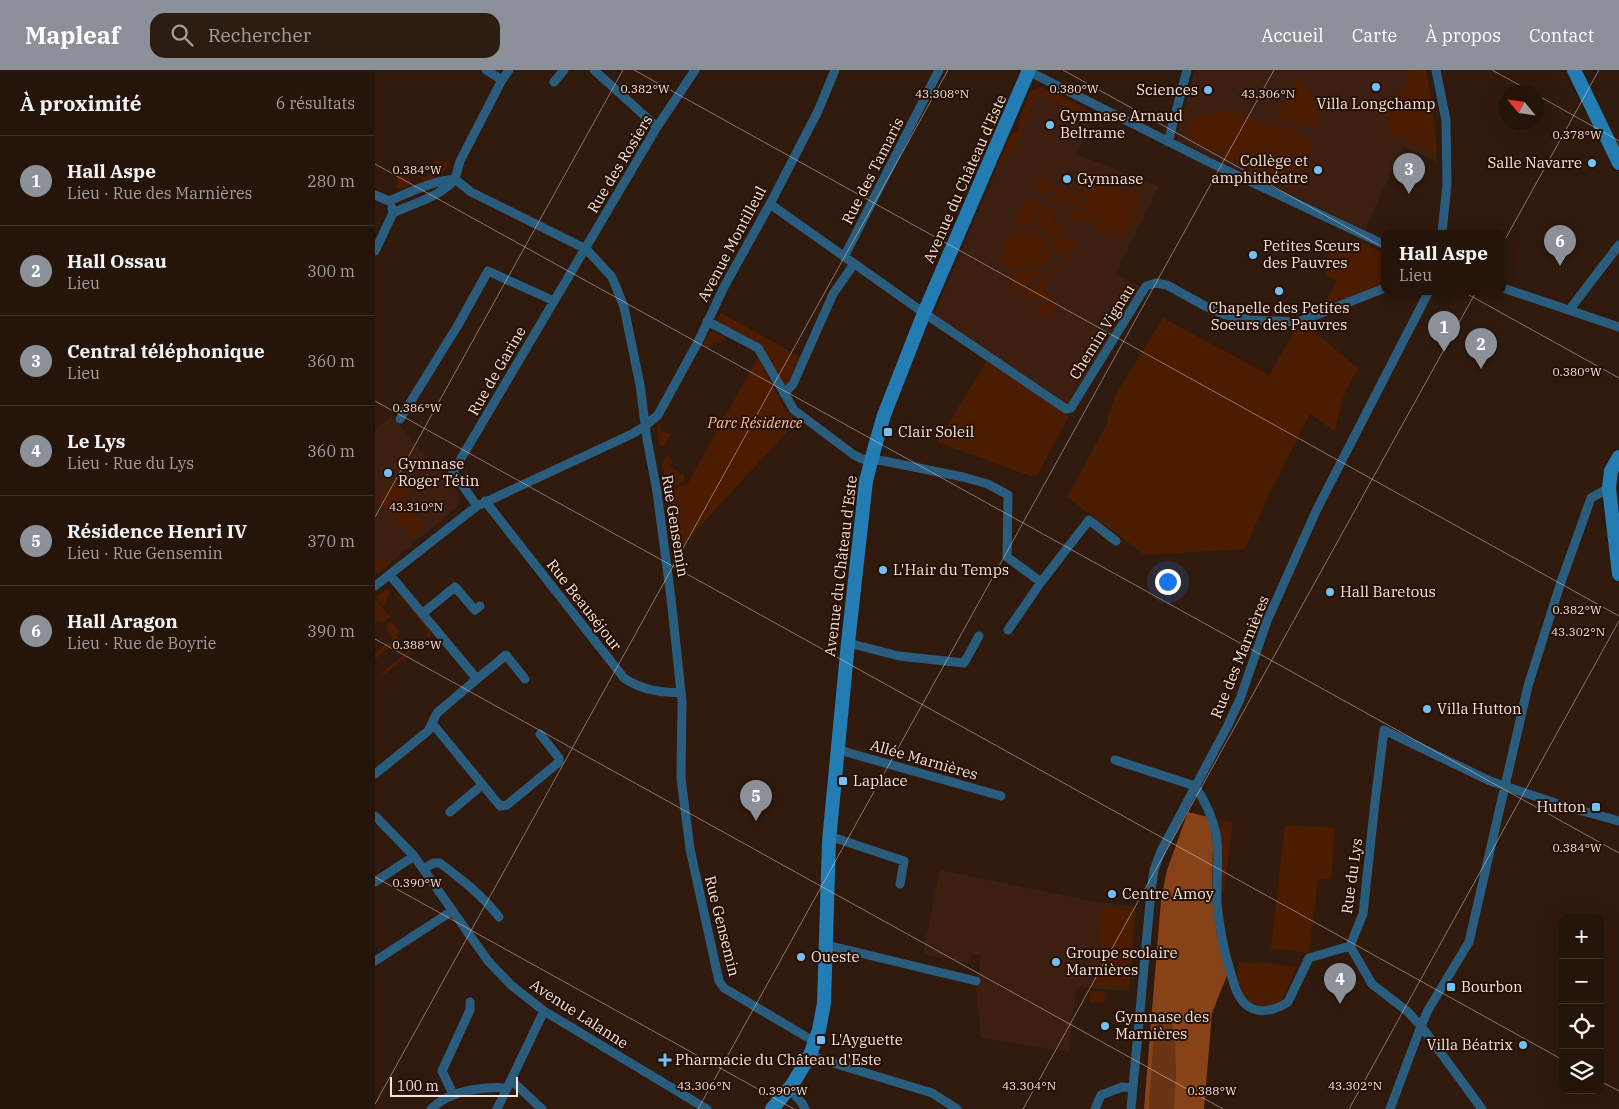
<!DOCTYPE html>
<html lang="fr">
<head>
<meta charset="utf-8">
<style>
  :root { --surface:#24140a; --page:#2c1d13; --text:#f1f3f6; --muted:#a39e9c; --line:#41332b; --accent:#8c9099 }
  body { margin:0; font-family:"IBM Plex Serif",serif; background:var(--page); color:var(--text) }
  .controls { position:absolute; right:15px; bottom:15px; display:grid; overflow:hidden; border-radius:10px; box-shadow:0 5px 20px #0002 }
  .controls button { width:45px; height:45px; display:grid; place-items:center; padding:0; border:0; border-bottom:1px solid var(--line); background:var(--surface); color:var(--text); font:25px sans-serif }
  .compass { position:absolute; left:1124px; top:15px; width:45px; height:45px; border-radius:50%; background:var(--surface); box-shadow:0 5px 20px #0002; rotate:299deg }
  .scale { position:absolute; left:15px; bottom:12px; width:128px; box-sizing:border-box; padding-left:5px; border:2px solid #f3e3db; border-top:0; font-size:14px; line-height:18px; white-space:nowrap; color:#f3e3db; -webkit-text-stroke:4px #261005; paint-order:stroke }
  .you { position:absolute; left:792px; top:511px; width:18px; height:18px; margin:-12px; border:4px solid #fff; border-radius:50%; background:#1a73e8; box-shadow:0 0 0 8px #1a73e833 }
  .badge { display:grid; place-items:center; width:32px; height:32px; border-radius:50%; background:var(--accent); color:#fff; font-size:16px; font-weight:700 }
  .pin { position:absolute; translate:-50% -41px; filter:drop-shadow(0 1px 2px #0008) }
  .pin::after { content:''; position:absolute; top:26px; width:18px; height:15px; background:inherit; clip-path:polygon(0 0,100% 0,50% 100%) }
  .popup { position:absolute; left:1006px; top:160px; width:125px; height:65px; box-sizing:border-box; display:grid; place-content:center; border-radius:10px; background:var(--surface); filter:drop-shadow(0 1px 4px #0005); font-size:16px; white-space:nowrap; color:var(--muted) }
  .popup b { font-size:19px; color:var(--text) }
  .popup::after { content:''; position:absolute; left:50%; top:100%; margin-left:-10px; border:10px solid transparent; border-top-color:var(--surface) }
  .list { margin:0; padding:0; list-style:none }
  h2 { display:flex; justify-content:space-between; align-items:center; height:65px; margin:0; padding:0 20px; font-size:21px }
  h2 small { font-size:16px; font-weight:400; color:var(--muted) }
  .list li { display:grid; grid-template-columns:32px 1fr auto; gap:15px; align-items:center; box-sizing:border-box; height:90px; padding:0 20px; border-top:1px solid var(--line) }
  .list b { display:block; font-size:19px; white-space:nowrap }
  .list p { margin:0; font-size:16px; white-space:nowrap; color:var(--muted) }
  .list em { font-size:16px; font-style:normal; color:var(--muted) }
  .icon { flex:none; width:28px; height:28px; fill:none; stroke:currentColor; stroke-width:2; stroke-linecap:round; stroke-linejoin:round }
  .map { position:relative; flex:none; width:1244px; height:1039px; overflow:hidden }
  header { display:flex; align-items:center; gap:30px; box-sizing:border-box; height:70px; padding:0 25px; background:var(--accent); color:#fff }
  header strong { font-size:24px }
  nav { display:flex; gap:28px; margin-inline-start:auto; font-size:18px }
  .search { width:350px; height:45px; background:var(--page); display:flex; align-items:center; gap:12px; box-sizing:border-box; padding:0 18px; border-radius:15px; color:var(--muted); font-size:19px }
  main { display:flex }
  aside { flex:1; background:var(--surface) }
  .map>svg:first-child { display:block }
</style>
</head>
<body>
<header>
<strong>Mapleaf</strong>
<div class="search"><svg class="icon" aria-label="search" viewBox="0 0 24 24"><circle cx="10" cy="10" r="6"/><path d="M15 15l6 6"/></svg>Rechercher</div>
<nav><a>Accueil</a><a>Carte</a><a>À propos</a><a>Contact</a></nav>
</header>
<main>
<aside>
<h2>À proximité<small>6 résultats</small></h2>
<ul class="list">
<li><span class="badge">1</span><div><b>Hall Aspe</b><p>Lieu · Rue des Marnières</p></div><em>280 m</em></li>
<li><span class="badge">2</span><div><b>Hall Ossau</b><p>Lieu</p></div><em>300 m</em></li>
<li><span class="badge">3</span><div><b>Central téléphonique</b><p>Lieu</p></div><em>360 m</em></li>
<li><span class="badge">4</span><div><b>Le Lys</b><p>Lieu · Rue du Lys</p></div><em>360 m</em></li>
<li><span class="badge">5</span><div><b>Résidence Henri IV</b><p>Lieu · Rue Gensemin</p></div><em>370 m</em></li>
<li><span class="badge">6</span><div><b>Hall Aragon</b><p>Lieu · Rue de Boyrie</p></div><em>390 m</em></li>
</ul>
</aside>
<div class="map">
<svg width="1244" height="1039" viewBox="0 0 1244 1039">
  <rect width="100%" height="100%" fill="#301a0e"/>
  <path fill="#3c1f10" d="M820,0H1051L1058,39L1062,92L1028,76L990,160L804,71L802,65Z
    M667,17L721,44L719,48H717L701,84L784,116L740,204L768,218L696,332L690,335L651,307L558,246L637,63L642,62L646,45L655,21Z
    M17,345L55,393L69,405L85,425L83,437L0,505V361Z
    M565,800L712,830L761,837L754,921L701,917L694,982L606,968L601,915L606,885L597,884L595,893L548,884Z"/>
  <path fill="#4c1c00" d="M1036,0H1051L1058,39L1062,84L1012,62L1011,51L1025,21L1030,22L1033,20V16L1030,13Z
    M922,7C934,15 933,29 949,37L938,61L904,45Z
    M667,17L711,38L707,45L662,25L635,87L631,85L625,100L621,98L637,63L642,62L646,45L655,21Z
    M858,40L897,58L900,53L940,71L917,119L817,71L812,60L816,50L821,47Z
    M60,89L70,93L73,90L74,95L68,103L49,112L44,106L52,108Z
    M670,102L674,103L670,113L672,121L669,125L660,121Z
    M23,104L36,110L33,117L22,119Z
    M719,109L767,127L752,162L705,143Z
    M673,112L704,126L709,115L713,116L705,137L684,127L673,116Z
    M676,124L686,133L703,142V144L752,163L749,169L705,150L703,152L694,148L698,141L671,128Z
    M651,127L665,133L656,154L643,155L640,152Z
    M669,134L683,140L677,153L688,158L685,166L705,173L702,178L688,185C672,182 681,173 674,165C670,161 663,159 659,155Z
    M646,160C660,159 669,169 676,180L673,191C659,195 640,205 627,195C623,181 632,164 646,160Z
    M982,170L1010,183V214L935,244L932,238L950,232L962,211L951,205L948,196L958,174L975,183Z
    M709,182L710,184C692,189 678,199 670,216L662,213L689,189Z
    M666,198L667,199L645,223H639L633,210L636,205Z
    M660,214L668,218L667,222L686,232L646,228Z
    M683,233L673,251L660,242L664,235Z
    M346,243L425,287L411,316H409L389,280L343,252L342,249Z
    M788,248L894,305L923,256L929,253L984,299C969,316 965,339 960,361L935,344L894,424L870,479L770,485L692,427L732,354L733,346L741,324Z
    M336,261L349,267L346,272H338L333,280L328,273Z
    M383,287L411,341L423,350L300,483L292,421L312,415Z
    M612,291L694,346L662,405L656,406L647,403L562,372Z
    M284,352L288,362L296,363L288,377L284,375L282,359Z
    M293,384L297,392L295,396L309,405V412L291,418L287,394Z
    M26,407L37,420L12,440L1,427Z
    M29,430L50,456L37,467L16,441Z
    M0,489L2,490L17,492L0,505Z
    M11,519L15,522L11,532L7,535L1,527Z
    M22,526L28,527L56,560L55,567L50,566L54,562L27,528L22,532Z
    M0,529L15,547L7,553L4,550L0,553Z
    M16,551L25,562L21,565L24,569L0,589V582L7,579L6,577L16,572L18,568L10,559L13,557L12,555Z
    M44,572H46V574L10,604H7L8,602Z
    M844,749L858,752L849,823L847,822Z
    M910,755L960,758L956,809H943L934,883L896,878Z
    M727,836L760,839L754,917L720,914Z
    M864,892L882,894L883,892L921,897C917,907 914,920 907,929C897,941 873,936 866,923C861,913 862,903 864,892Z
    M715,921L730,922L729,933L715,932Z"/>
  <path fill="#884218" d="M813,742L833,747L838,773L837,821L839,845L842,866L853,903L837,943L829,1039H769L786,830L792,800Z"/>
  <path fill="#6a3415" d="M793,946L800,962L801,1005L799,1039H774L779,960L783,947Z"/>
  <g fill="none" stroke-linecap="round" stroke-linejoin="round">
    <path stroke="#2a5c7d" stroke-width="9" d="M111,0L127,10L85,91L80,109L96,122L211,179L237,207L249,237L265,315L272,369L282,422L296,528L307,632L306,708L315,779L344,911L349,918L440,972
      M219,0L282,57
      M651,0L834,92L1010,175
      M1061,0L1071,50L1072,114L1067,163
      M127,10L134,0
      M179,12L189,0
      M793,72L812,0
      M0,125L14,131
      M14,131C35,122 57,111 80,109
      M395,134L549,243L691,339L696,338L771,216L781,213L792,215L830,236L848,244L874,250L923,252L1010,218
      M18,143C39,133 65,127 80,109
      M0,181L18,143L17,138
      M469,187L564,0
      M1128,218L1244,257
      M1195,239L1244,175
      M332,251L383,278L419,340L479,385L487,389L509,391L588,407L613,414L633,425L632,487L666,512L633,560
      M409,324L418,314L458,224L479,194
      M25,349L83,255L113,201L179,231
      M110,431L249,608C265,619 287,624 306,622
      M102,436L78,402L282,57L320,0
      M15,505L102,609L62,643L57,653L125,736L132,735L184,692V688L165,664
      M666,512L714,450L741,471
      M0,516L102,436L257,364L270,356L283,345L324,270L349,217L395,134L443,41L460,0
      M48,543L80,517L100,540L105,536
      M473,573L524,586L589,593L604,566
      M102,609L131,585L150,609
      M464,680L626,726
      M740,690L820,716
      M0,704L53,661L57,653
      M820,716C831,732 837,745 841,764C845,785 841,811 842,833C844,855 848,876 854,897C857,905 858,914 862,922C873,946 894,944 913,932L934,888L975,876
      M75,742L107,715
      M0,746L39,786L113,891L136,915L169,941L332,1039
      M454,766L529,791L525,814
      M48,799L59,793H65C86,809 107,825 124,847
      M0,812L39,786
      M451,876L460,877L601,911
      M975,876L988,844L1000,732L1009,660L1115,711L1189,736L1244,751
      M975,876L997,914L1032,941L1046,956L1107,1039
      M0,891L77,841
      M435,985L445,989L557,1023L582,1039
      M136,1010L167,1039
      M414,1019L427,1033L430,1039
      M78,1024L67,1001L95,940V932
      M56,1039C72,1024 90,1020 112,1018C119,1018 125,1016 132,1019
      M122,1039L169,941
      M720,1039L726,1025L747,1017L757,1018
      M756,1039L776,821L779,800L786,781L852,657L865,629L892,551L942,439L1054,221
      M1015,1039L1046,956L1053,940L1094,872L1153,616L1185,515L1216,428L1234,418"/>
    <path stroke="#237cb2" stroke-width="14" d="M1199,0L1244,93
      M1244,387L1236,401L1234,418L1244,504
      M397,1039L417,1015L435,985L444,960L449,933L454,771L473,573L491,411L500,376L509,345L549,243L654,0"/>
  </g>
  <path fill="none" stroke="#f3e3db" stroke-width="1" stroke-opacity="0.45" d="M259,0L1244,546M688,0L1244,308M1117,0L1157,22M1162,25L1244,71M0,94L1244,783M0,331L1188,990M0,447L248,0M0,569L848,1039M0,807L419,1039M1225,1011L1244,1021M0,1034L573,0M323,1039L899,0M648,1039L1224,0M974,1039L1244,551"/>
  <g fill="#74c0f6" stroke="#261005" stroke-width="2">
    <circle cx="1001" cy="17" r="5"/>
    <circle cx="833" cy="20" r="5"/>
    <circle cx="675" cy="55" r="5"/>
    <circle cx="1217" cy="93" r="5"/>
    <circle cx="943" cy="100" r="5"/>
    <circle cx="692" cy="109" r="5"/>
    <circle cx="878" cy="185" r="5"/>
    <circle cx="904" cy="221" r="5"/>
    <rect x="508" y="357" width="10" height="10" rx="2.5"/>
    <circle cx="13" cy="403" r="5"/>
    <circle cx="508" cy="500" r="5"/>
    <circle cx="955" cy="522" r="5"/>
    <circle cx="1052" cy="639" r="5"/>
    <rect x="463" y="706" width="10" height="10" rx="2.5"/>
    <rect x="1216" y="732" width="10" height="10" rx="2.5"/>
    <circle cx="737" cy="824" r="5"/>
    <circle cx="426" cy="887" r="5"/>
    <circle cx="681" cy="892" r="5"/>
    <rect x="1071" y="912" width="10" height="10" rx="2.5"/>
    <circle cx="730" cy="956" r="5"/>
    <rect x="441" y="965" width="10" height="10" rx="2.5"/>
    <circle cx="1148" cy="975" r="5"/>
    <path d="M287.5 982.5h5v5h5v5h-5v5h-5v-5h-5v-5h5z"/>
  </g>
  <g text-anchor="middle" stroke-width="4" stroke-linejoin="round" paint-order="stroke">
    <g font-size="15" fill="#f3e3db" stroke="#261005" text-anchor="start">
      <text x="823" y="25" text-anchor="end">Sciences</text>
      <text x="1001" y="39" text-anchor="middle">Villa Longchamp</text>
      <text x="685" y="51">Gymnase Arnaud<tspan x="685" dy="17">Beltrame</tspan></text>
      <text x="933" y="96" text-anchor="end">Collège et<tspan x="933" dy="17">amphithéatre</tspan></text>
      <text x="1207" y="98" text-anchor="end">Salle Navarre</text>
      <text x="702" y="114">Gymnase</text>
      <text x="888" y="181">Petites Sœurs<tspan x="888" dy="17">des Pauvres</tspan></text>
      <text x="904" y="243" text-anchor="middle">Chapelle des Petites<tspan x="904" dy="17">Soeurs des Pauvres</tspan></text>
      <text x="523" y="367">Clair Soleil</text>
      <text x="23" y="399">Gymnase<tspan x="23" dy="17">Roger Tétin</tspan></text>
      <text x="518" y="505">L'Hair du Temps</text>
      <text x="965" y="527">Hall Baretous</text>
      <text x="1062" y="644">Villa Hutton</text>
      <text x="478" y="716">Laplace</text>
      <text x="1211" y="742" text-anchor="end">Hutton</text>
      <text x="747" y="829">Centre Amoy</text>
      <text x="691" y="888">Groupe scolaire<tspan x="691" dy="17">Marnières</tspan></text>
      <text x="436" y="892">Oueste</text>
      <text x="1086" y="922">Bourbon</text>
      <text x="740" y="952">Gymnase des<tspan x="740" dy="17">Marnières</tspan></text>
      <text x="456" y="975">L'Ayguette</text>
      <text x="1138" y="980" text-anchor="end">Villa Béatrix</text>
      <text x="300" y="995">Pharmacie du Château d'Este</text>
    </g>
    <g font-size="15" fill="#f3e3db" stroke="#261005">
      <text transform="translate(245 94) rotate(-59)" y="5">Rue des Rosiers</text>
      <text transform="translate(498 101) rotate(-63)" y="5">Rue des Tamaris</text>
      <text transform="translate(590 109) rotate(-66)" y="5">Avenue du Château d'Este</text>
      <text transform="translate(357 174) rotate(-62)" y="5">Avenue Montilleul</text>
      <text transform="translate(727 262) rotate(-58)" y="5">Chemin Vignau</text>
      <text transform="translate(122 301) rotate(-60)" y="5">Rue de Garine</text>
      <text transform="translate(300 456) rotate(81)" y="5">Rue Gensemin</text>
      <text transform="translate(466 496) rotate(-83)" y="5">Avenue du Château d'Este</text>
      <text transform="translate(209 535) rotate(52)" y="5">Rue Beauséjour</text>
      <text transform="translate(865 587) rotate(-68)" y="5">Rue des Marnières</text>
      <text transform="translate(549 690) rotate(16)" y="5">Allée Marnières</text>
      <text transform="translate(977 806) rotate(-82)" y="5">Rue du Lys</text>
      <text transform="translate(347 856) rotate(76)" y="5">Rue Gensemin</text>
      <text transform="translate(204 944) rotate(33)" y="5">Avenue Lalanne</text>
    </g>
    <g font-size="15" font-style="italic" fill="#f9bb9b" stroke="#261005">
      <text x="380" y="358">Parc Résidence</text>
    </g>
  </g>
  <g font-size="12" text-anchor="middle" fill="#f3e3db" stroke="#261005" stroke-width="4" stroke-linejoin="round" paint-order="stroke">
    <text x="270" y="23">0.382°W</text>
    <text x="699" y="23">0.380°W</text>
    <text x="567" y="28">43.308°N</text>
    <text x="893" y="28">43.306°N</text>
    <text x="1202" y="69">0.378°W</text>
    <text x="42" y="104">0.384°W</text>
    <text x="1202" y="306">0.380°W</text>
    <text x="42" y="342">0.386°W</text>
    <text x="41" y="441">43.310°N</text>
    <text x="1202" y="544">0.382°W</text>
    <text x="1203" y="566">43.302°N</text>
    <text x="42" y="579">0.388°W</text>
    <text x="1202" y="782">0.384°W</text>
    <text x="42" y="817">0.390°W</text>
    <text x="329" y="1020">43.306°N</text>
    <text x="654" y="1020">43.304°N</text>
    <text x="980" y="1020">43.302°N</text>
    <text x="408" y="1025">0.390°W</text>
    <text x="837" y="1025">0.388°W</text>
  </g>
</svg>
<div class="controls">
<button>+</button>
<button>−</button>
<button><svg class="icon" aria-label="locate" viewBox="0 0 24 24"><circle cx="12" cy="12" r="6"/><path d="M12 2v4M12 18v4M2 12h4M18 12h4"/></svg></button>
<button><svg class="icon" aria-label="layers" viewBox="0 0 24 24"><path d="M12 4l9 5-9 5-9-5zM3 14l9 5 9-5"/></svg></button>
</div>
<svg class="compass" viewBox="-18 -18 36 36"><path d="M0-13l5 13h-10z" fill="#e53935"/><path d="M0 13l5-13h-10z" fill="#a39e9c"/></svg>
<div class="scale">100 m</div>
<div class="you"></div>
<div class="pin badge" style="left:1069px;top:282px">1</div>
<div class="popup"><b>Hall Aspe</b>Lieu</div>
<div class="pin badge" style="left:1106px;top:299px">2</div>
<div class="pin badge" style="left:1034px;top:124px">3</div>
<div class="pin badge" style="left:965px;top:934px">4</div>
<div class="pin badge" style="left:381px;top:751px">5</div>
<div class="pin badge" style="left:1185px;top:196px">6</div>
</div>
</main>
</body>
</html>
